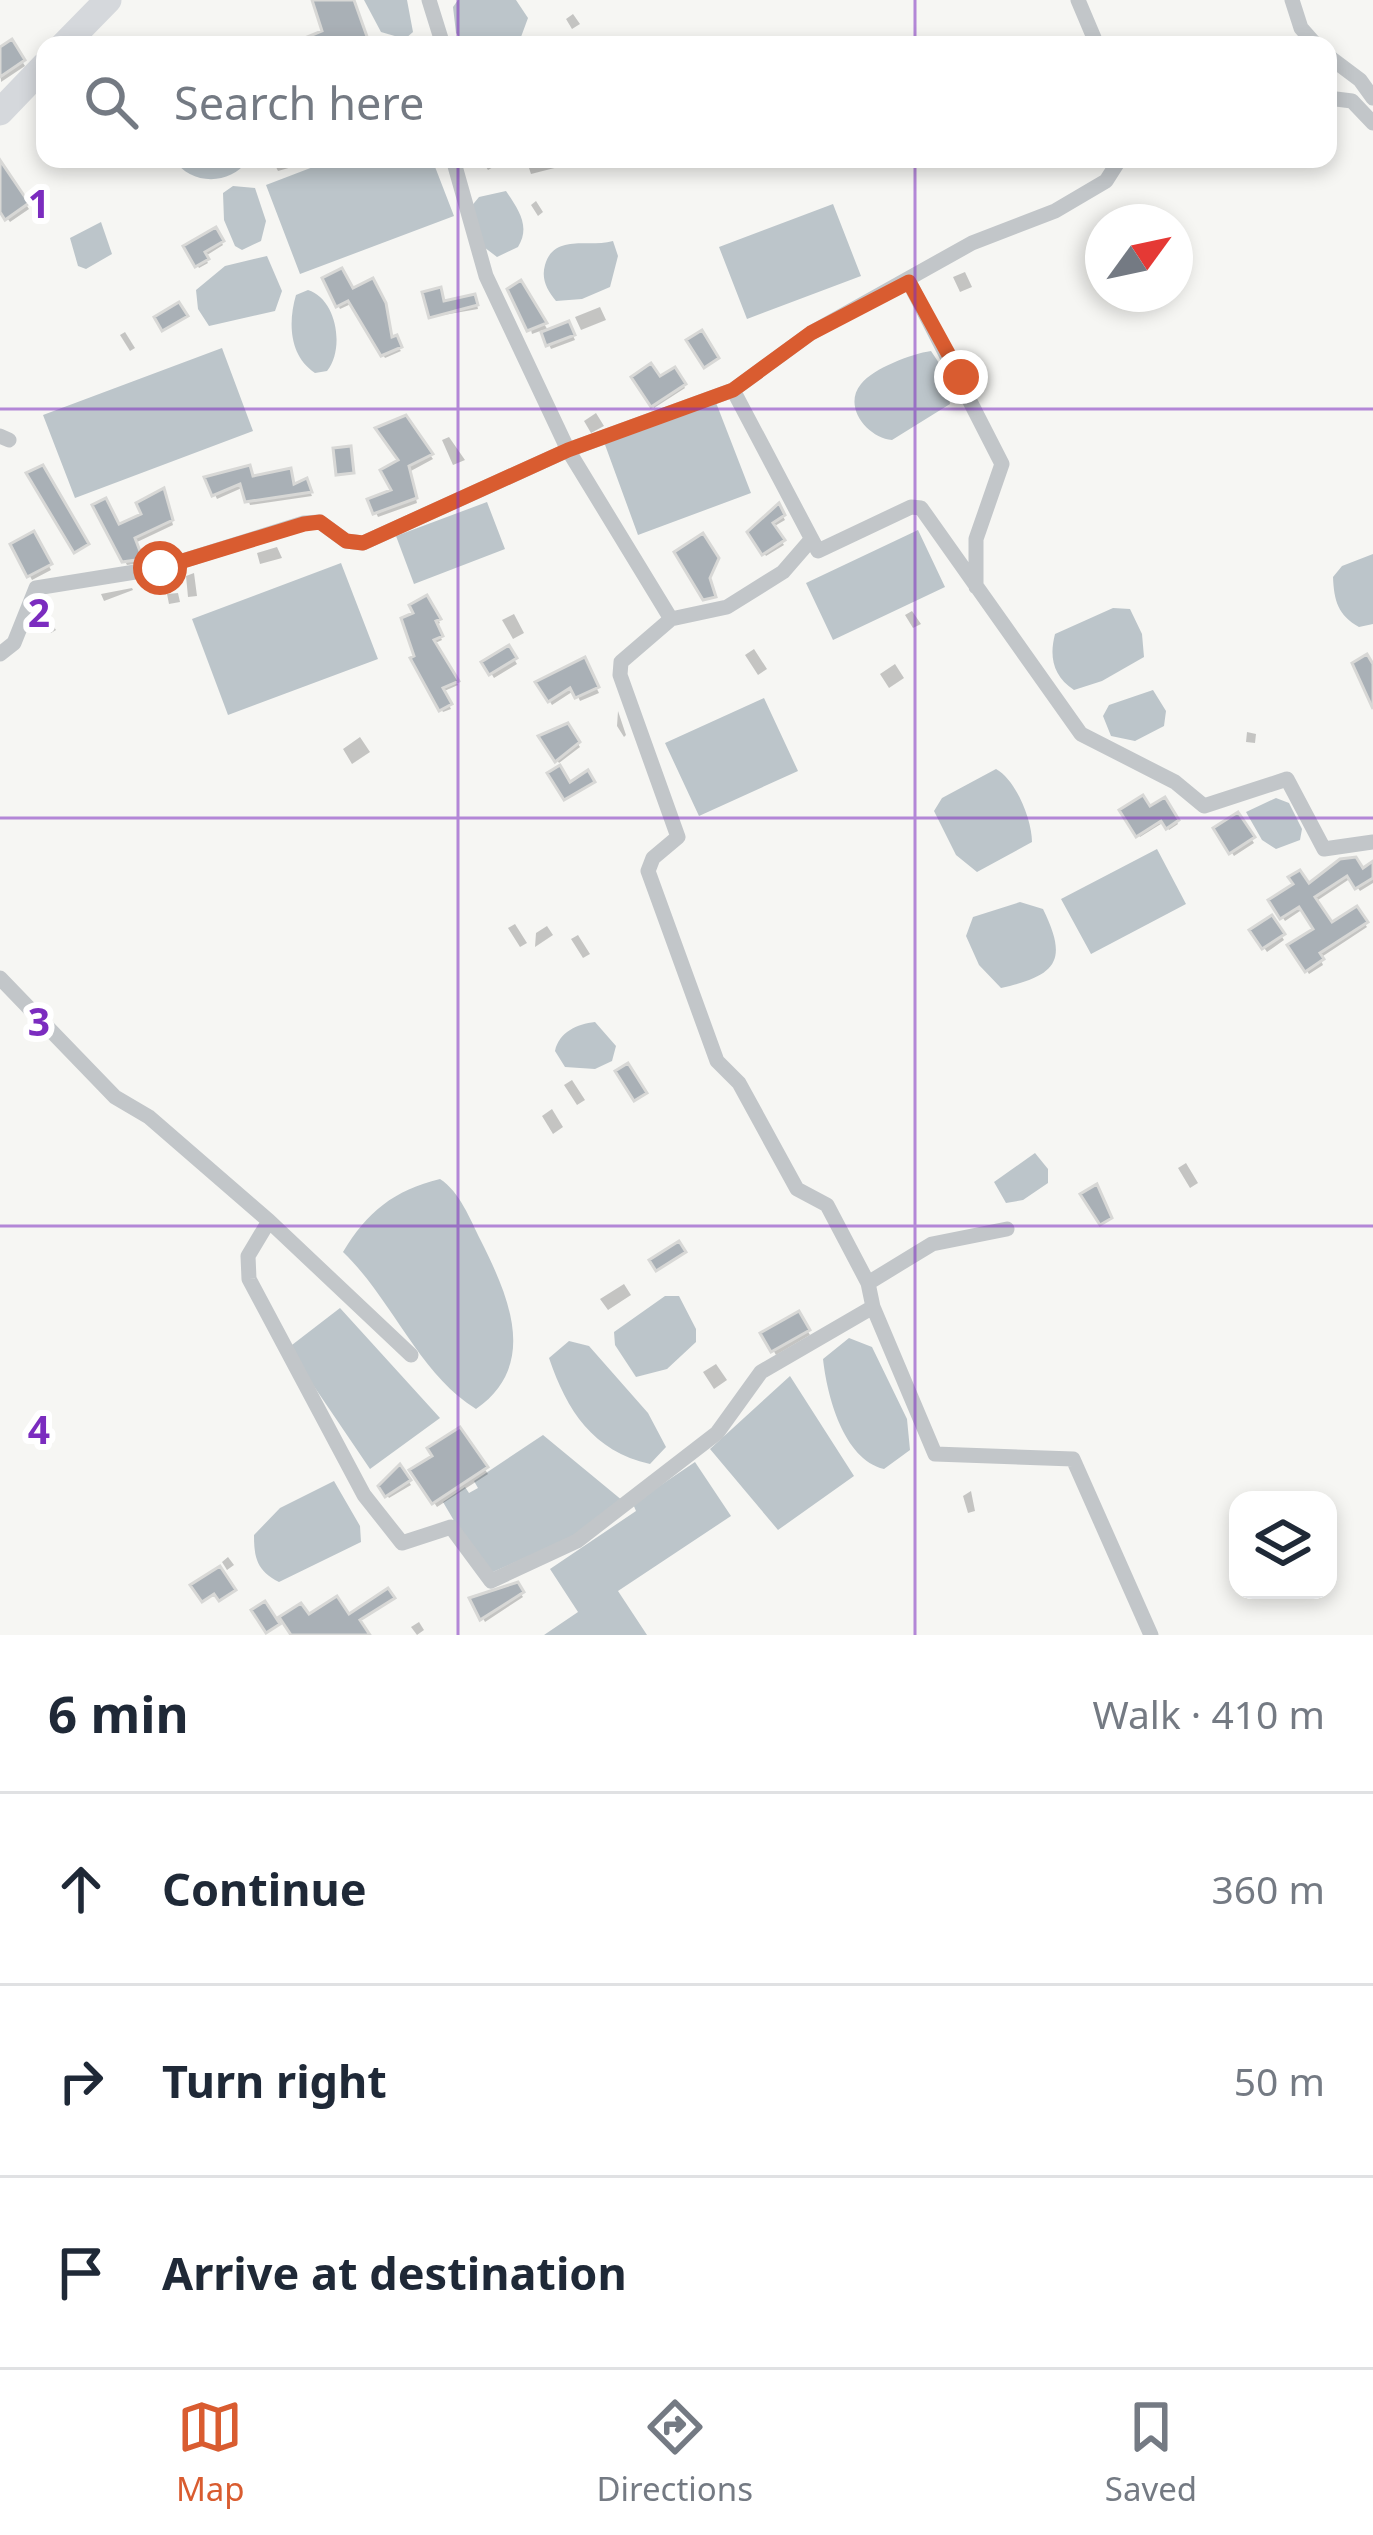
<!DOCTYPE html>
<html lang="en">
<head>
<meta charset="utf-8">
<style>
  :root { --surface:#fff; --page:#f2f2f3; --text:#1f2937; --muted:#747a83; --line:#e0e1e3; --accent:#d95c30 }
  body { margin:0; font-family:"Noto Sans",sans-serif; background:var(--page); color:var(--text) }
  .controls { position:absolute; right:36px; bottom:36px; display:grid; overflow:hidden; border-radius:24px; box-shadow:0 6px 18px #0003 }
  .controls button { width:108px; height:108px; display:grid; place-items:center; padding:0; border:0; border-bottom:3px solid var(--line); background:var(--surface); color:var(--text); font:60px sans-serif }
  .compass { position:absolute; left:1085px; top:204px; width:108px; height:108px; border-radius:50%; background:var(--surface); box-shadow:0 6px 18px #0003; rotate:57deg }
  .stop { position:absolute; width:36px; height:36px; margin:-27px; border:9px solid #d95c30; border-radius:50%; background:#fff }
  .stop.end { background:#d95c30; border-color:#fff; box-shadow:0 3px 12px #0008 }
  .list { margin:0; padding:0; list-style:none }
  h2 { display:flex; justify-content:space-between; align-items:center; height:156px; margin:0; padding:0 48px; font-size:51px }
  h2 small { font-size:39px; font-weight:400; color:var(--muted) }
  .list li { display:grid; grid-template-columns:78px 1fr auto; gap:36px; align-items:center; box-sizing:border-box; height:192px; padding:0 48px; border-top:3px solid var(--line) }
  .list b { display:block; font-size:45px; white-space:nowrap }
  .list em { font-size:39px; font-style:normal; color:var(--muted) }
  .icon { flex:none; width:66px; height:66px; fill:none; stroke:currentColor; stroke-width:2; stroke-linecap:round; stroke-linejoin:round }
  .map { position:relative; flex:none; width:1373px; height:1635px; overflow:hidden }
  .search { position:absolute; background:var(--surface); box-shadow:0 6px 18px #0003; left:36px; right:36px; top:36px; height:132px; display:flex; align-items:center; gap:30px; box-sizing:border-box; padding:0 42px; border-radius:24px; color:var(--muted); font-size:45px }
  .sheet { height:732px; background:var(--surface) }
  nav { display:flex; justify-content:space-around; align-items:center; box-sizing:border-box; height:168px; border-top:3px solid var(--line); background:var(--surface); font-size:33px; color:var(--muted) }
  nav a { display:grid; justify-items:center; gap:6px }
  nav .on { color:var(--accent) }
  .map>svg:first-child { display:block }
</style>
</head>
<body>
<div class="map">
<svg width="1373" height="1635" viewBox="0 0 1373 1635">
  <rect width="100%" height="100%" fill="#f6f6f3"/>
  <path fill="#bcc5ca" d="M364,0H407L413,32L405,39L381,32Z
    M458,0H516L528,18L518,45H465L456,33L453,7Z
    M174,159H247V161C230,186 189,185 174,159Z
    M334,159H432L454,216L300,274L266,185Z
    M233,186L255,188L266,221L261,241L242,250L235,246L224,220L223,193Z
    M506,191C518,209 531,226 518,247L497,257L480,244L470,208L479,197Z
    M833,204L861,276L747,319L719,247Z
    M101,222L112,254L86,269L78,266L70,238Z
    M613,241L618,256L610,287L582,299L556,301C547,290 541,279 545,265C554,233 589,248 613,241Z
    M267,256L282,291L275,311L209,326L198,309L196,290L225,266Z
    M308,290C337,299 345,349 327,371L315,373C289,356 288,322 296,295Z
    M222,348L253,431L75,498L43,415Z
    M931,351L945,372L950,404L892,440C868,438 842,407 861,384C874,368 911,354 931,351Z
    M715,400L751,493L638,535L604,442Z
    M487,502L505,549L414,584L396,536Z
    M918,530L945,587L833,640L806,583Z
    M1373,554V624L1359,627C1338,615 1334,601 1333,577L1342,566Z
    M341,563L378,659L228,715L192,619Z
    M1113,608L1130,609L1142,634L1144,657L1102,681L1074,690C1053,676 1049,657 1055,634Z
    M1153,690L1166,711L1164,726L1135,741L1111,736L1103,716L1109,705Z
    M764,698L798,771L699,816L665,743Z
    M996,769C1016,780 1032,820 1032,842L977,872L956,855L934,811L942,798Z
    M1276,798L1289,803L1302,829L1300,840L1276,849L1262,840L1246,812Z
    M1157,849L1186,904L1091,954L1061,899Z
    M1020,902L1043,909C1068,960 1058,975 1001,988L979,965L966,936L973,917Z
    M595,1022L616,1046L612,1061L595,1069L565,1067L555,1051C559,1032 577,1024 595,1022Z
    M1035,1153L1048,1169V1183L1023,1200L1006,1203L994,1182Z
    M440,1179C460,1192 470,1219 481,1241C509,1297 539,1365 476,1409C419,1374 392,1299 343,1252C367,1212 394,1190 440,1179Z
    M665,1296H679L696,1329V1342L667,1369L636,1377L615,1345L614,1332Z
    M340,1308L440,1418L370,1469L288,1348Z
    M849,1338L872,1347L907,1419L910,1450L884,1469C843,1459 827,1395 823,1359Z
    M569,1341L589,1346L648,1413L666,1447L650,1464C593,1451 567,1411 549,1358Z
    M790,1376L854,1476L778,1530L710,1449Z
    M543,1435L623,1501L577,1535L486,1575L443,1502L465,1487L469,1493L478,1488L474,1481Z
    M695,1462L731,1516L618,1591L647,1635H544L578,1612L550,1569L636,1511L633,1504Z
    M334,1481L360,1526L361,1542L279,1582C257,1571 254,1558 254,1535L280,1508Z"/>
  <path fill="#0003" d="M573,14L580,24L572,29L566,19Z
    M11,44L25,66L1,82L0,50Z
    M272,159H320L278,171Z
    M481,159H491L495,166L488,170Z
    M526,159H586V160L531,174Z
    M0,165L29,209L10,222L0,208Z
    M536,201L543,212L538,216L531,205Z
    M215,231L223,245L204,257L208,263L199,268L187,248Z
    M341,272L352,292L372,282L386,310L392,340L401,351L385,358L353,303L340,309L326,280Z
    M965,272L972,287L960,292L953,277Z
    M520,284L549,332L568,325L575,340L551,349L543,330L532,334Z
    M476,301L478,309L432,317L444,304Z
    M600,307L606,320L581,330L575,317Z
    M125,332L135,348L130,351L120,335Z
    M674,371L685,388L654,408L635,378L659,380Z
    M596,413L604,426L591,433L584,421Z
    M405,419L433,459L409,472L417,503L378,517L371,501L396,492Z
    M449,437L465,460L453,465L442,440Z
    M208,479L294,487L306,482L312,496L250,505L244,487L217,499Z
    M165,496L173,525L135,543L142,563L127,565L96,506L118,528L146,515Z
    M778,508L785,520L773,527L784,545L766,556L751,532Z
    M33,535L51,570L32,580L14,546Z
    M277,547L282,558L260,564L257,553Z
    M194,573L197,596L188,597L186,576Z
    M133,590L104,601L101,594L132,588Z
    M178,593L180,602L169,604L167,594Z
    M426,599L440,623L435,626L442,640L433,644L458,685L442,692L451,709L443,712L422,674L417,615Z
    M43,610L56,630L51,633L41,617Z
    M912,611L921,624L913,628L905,615Z
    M514,614L524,633L513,639L502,620Z
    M508,649L517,664L494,678L485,663Z
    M754,649L767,669L758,675L745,655Z
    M583,661L599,693L580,701L575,690L552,705L539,683Z
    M895,664L904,678L889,688L880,674Z
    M618,711L626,735L624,737L617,726Z
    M566,726L580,747L559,763L542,737Z
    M1247,732L1256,734L1255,743L1246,742Z
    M360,737L370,752L352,764L343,749Z
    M1164,801L1178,824L1169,830L1164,822L1140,837L1123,811H1149Z
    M1237,816L1254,843L1234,856L1217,829Z
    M1341,862L1362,872L1373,865V883L1360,891L1351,878L1315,902L1331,926L1356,910L1367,927L1320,958L1323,965L1309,974L1291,946L1317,930L1303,909L1285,921L1272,901L1309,888Z
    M1271,919L1284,940L1267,952L1253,931Z
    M515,924L527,943L520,947L508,928Z
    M547,926L553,935L535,947L536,933Z
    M578,935L590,954L583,958L571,939Z
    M572,1080L585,1100L577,1105L564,1085Z
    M552,1109L563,1127L553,1134L542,1116Z
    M1186,1163L1198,1183L1190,1188L1178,1168Z
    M624,1284L631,1295L608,1310L600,1299Z
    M798,1315L810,1335L776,1355L764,1334Z
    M716,1364L727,1380L714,1389L703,1372Z
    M459,1431L488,1474L437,1507L413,1471Z
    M400,1468L411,1485L389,1498L382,1487Z
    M971,1491L975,1511L968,1513L963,1496Z
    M228,1557L234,1565L227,1570L222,1562Z
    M516,1586L523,1597L485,1622L473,1599Z
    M419,1622L424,1630L417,1635L411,1627Z"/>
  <path fill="#a9b0b6" stroke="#d8d8d6" stroke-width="3" d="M312,0H354L370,45H288L322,31Z
    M12,39L25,60L0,77V47Z
    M0,160L29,203L5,220L0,212Z
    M216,227L224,241L205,252L209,259L195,267L183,246Z
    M342,268L353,288L373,278L386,303L392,337L397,335L402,347L381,356L348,301L336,307L322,278Z
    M521,280L547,323L527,331L507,289Z
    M441,287L444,301L475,294L478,305L429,318L422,292Z
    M179,302L188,316L162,331L154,317Z
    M569,321L575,335L546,346L541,332Z
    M702,330L719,358L704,368L686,340Z
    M651,363L660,376L675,367L686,384L651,407L631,377Z
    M406,415L433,454L409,466L417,498L373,514L367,499L391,490L380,470L398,460L375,428Z
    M351,446L354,473L336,475L333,448Z
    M43,465L89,544L74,553L26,473Z
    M250,465L253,476L291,468L294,484L307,478L312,492L245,502L240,484L212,496L204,477Z
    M164,488L173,520L135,538L143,559L122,562L92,505L106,498L119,524L141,514L136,503Z
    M779,503L785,515L773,523L785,540L762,555L747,532Z
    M34,531L52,564L27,577L10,544Z
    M703,533L719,558L710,578L716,597L703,600L674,552Z
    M427,595L441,619L436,621L443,636L434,640L459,681L443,688L452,704L439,711L410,658L414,656L401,618L413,613L409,605Z
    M509,645L517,658L489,675L481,662Z
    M1367,654L1373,664V709L1352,663Z
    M585,657L599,687L575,698L570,688L548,702L535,682Z
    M568,723L580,742L555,762L538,736Z
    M560,765L570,782L588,770L595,782L564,800L547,773Z
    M1143,795L1150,806L1165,797L1179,820L1166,829L1161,821L1136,837L1119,810Z
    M1238,812L1255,837L1229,854L1213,828Z
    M1356,857L1363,868L1373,861V878L1355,889L1347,876L1315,897L1332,922L1357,906L1368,922L1320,953L1324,959L1305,972L1287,945L1313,929L1299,907L1280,919L1268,900L1293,884L1288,877L1300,870L1309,883L1340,859Z
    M1272,915L1285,934L1262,949L1249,930Z
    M628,1063L647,1093L634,1101L615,1071Z
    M1097,1184L1112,1218L1100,1225L1080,1194Z
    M679,1241L686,1252L656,1271L649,1260Z
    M799,1311L810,1330L771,1352L760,1333Z
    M460,1427L488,1467L432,1504L409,1470L432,1456L427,1448Z
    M400,1464L411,1480L385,1497L378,1486Z
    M220,1566L236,1590L219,1601L214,1594L202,1602L190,1585Z
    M518,1582L524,1592L480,1620L469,1598Z
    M388,1588L395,1598L360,1620L370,1635H291L279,1617L301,1603L309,1614L337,1596L349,1614Z
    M265,1601L280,1624L266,1633L251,1610Z"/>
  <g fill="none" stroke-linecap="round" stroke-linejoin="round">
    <path stroke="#c2c6c9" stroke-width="15" d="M429,0L443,45
      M1078,0L1097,45
      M1292,0L1301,28L1316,45
      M1328,56L1360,80L1373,98
      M1328,98L1352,101L1373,123
      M453,159L486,276L568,450L733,390L818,551L911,507L921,508L1081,734L1175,782L1204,806L1287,779L1324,849L1373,842
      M909,282L1002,464L976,539V587
      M733,390L811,333L972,243L1055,211L1106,181L1120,159
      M0,436L9,440
      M671,619L727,607L783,572L809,542
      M0,654L14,643L36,588L160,568L304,523L320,522L346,541L363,543L568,450L671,619L621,662L620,675L678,837L653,858L648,871L717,1061L739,1083L797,1189L827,1205L868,1283
      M0,978L115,1097L149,1117L269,1221L411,1355
      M269,1221L248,1256L249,1279L364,1495L402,1543L451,1527L491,1581L577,1541L717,1433L761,1372L873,1307L868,1283L932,1244L1007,1229
      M873,1307L935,1454L1073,1459L1151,1635"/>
    <path stroke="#d5d8dc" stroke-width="27" d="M64,45L108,0
      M0,112L45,65"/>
  </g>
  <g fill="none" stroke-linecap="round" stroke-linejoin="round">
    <path stroke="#d95c30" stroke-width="15" d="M160,568L304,524L320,522L346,541L363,543L568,450L733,390L811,333L909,282L961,377"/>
  </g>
  <path fill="none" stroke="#7b2cbf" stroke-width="3" stroke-opacity="0.55" d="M458,0V45M915,0V45M458,159V1635M915,159V1635M0,409H1373M0,818H1373M0,1226H1373"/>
  <g font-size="39" text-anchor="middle" font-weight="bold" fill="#7b2cbf" stroke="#fff" stroke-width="12" stroke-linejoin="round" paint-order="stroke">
    <text x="39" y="218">1</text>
    <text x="39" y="627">2</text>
    <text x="39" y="1036">3</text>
    <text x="39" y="1444">4</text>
  </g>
</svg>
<div class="controls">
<button><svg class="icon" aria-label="layers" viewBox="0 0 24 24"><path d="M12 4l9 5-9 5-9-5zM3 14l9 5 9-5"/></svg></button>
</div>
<svg class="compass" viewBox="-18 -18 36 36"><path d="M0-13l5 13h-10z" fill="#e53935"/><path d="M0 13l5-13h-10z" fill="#747a83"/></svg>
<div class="stop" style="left:160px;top:568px"></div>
<div class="stop end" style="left:961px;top:377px"></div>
<div class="search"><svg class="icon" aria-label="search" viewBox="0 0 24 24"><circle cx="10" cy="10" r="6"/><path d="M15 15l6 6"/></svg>Search here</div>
</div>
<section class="sheet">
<h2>6 min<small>Walk · 410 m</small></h2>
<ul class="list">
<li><svg class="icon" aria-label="ahead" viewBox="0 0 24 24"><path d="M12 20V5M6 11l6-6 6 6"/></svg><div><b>Continue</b></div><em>360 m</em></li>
<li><svg class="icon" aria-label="right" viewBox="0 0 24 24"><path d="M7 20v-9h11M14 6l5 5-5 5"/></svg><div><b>Turn right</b></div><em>50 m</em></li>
<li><svg class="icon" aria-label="arrive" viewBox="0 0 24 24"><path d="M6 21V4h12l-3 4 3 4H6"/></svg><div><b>Arrive at destination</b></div></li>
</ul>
</section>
<nav>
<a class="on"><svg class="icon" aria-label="map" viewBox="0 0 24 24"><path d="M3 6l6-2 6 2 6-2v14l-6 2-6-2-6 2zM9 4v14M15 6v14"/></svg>Map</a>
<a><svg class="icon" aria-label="directions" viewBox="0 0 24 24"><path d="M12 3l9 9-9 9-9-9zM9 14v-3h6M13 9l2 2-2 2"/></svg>Directions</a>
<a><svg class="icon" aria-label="saved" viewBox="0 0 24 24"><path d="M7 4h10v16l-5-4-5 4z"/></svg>Saved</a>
</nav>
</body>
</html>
